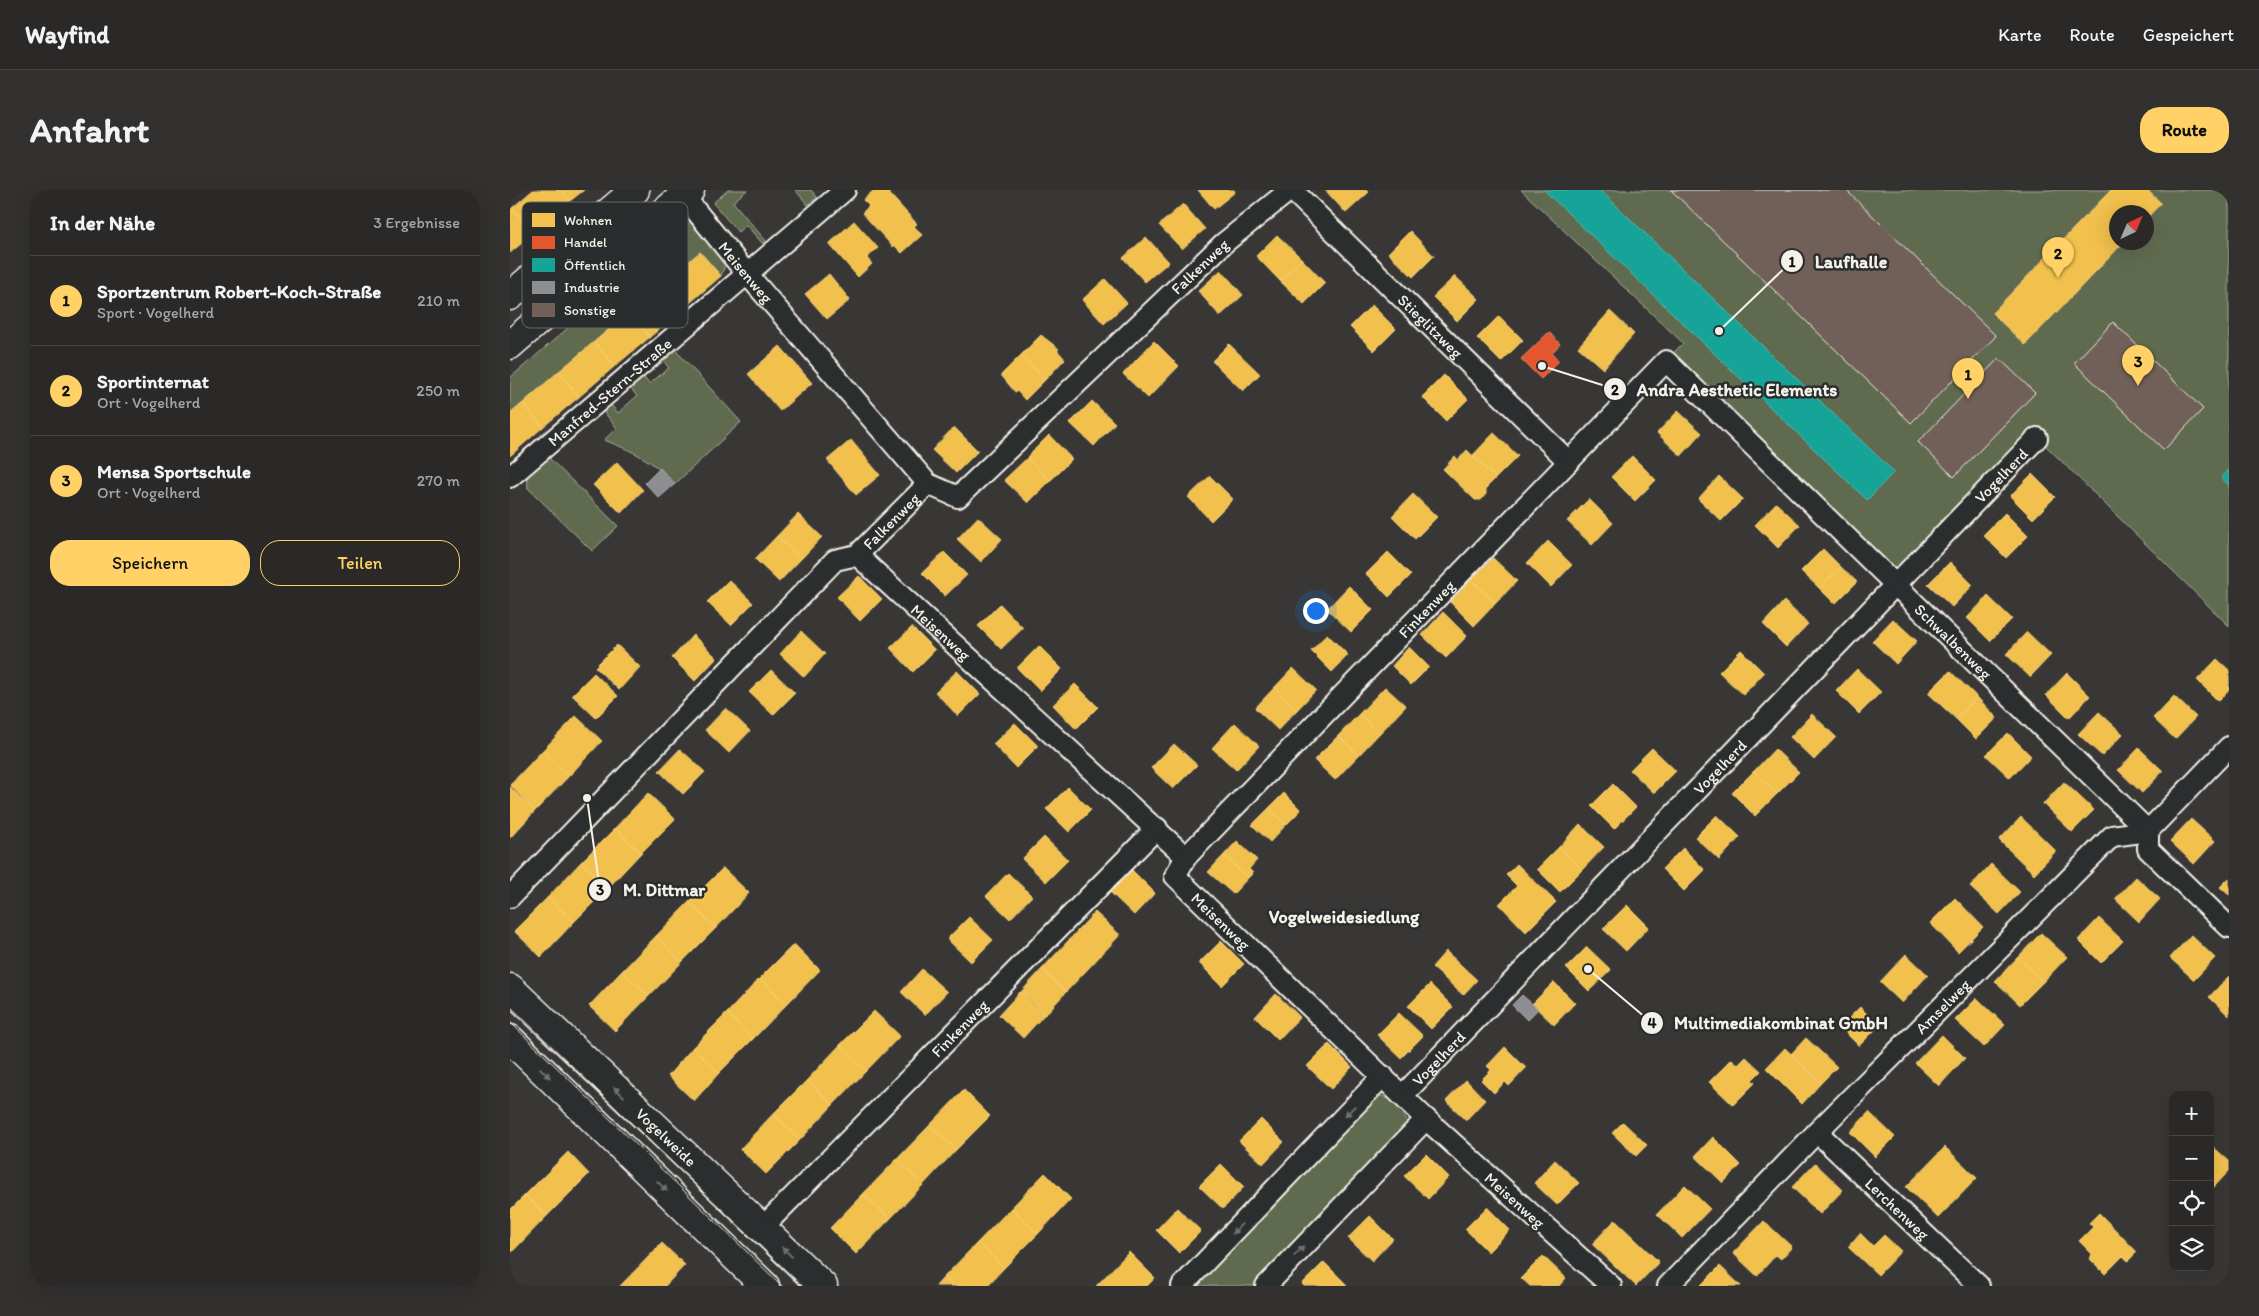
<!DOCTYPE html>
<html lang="de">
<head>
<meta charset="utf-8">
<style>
  :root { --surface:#2a2928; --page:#323130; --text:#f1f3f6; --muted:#a5a6a8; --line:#464545; --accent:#ffd166 }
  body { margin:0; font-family:Itim,sans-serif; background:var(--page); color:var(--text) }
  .controls { position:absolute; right:15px; bottom:15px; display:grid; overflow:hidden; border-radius:10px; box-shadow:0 5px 20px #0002 }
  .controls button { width:45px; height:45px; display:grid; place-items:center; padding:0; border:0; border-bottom:1px solid var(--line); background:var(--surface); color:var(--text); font:25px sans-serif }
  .compass { position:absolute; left:1599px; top:15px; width:45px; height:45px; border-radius:50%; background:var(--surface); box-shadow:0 5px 20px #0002; rotate:44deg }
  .you { position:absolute; left:805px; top:420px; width:18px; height:18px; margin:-12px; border:4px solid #fff; border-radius:50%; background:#1a73e8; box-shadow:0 0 0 8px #1a73e833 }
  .badge { display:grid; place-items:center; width:32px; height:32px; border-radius:50%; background:var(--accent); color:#111; font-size:16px; font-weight:700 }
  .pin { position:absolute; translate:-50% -41px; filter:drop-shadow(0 1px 2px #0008) }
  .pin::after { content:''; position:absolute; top:26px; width:18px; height:15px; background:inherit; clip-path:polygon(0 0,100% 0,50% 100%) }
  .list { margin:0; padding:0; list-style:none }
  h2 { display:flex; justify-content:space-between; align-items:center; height:65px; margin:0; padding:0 20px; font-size:21px }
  h2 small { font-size:16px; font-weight:400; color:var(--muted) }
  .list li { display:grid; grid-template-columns:32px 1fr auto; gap:15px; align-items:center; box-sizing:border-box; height:90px; padding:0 20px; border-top:1px solid var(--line) }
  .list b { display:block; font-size:19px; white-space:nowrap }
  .list p { margin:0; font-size:16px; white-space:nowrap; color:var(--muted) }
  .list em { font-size:16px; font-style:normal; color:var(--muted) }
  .actions { display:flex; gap:10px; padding:15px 20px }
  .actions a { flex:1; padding:11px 0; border:1px solid var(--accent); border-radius:20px; text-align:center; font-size:18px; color:var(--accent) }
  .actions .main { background:var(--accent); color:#111 }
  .icon { flex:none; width:28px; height:28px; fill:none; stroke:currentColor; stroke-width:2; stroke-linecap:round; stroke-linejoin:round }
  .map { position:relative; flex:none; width:1719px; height:1096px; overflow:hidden; border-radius:20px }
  header { display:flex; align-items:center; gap:30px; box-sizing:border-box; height:70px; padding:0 25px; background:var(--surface); border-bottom:1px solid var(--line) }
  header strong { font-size:24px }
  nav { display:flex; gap:28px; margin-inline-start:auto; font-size:18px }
  .intro { display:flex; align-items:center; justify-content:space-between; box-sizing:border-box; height:120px; padding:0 30px }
  h1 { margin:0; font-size:35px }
  .button { padding:12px 22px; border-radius:20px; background:var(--accent); color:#111; font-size:18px; font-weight:700 }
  main { display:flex; gap:30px; padding:0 30px }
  aside { flex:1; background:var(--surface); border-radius:20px; box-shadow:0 5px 20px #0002 }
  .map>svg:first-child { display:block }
</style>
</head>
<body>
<header>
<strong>Wayfind</strong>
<nav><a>Karte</a><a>Route</a><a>Gespeichert</a></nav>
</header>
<div class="intro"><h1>Anfahrt</h1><a class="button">Route</a></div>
<main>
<aside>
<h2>In der Nähe<small>3 Ergebnisse</small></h2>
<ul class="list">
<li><span class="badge">1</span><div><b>Sportzentrum Robert-Koch-Straße</b><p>Sport · Vogelherd</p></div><em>210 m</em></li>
<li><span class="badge">2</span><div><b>Sportinternat</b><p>Ort · Vogelherd</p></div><em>250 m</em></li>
<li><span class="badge">3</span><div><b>Mensa Sportschule</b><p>Ort · Vogelherd</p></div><em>270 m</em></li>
</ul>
<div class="actions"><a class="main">Speichern</a><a>Teilen</a></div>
</aside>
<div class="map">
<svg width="1719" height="1096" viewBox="0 0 1719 1096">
  <rect width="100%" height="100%" fill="#383736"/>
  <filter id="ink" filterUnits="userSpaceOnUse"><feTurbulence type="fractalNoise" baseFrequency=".02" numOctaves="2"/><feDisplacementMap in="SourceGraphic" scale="10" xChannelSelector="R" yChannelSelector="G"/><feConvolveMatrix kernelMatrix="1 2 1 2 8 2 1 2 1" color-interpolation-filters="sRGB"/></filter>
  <g filter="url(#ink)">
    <path fill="#5f6a50" stroke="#aaae9c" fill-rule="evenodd" d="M218,0H237L223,12L256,51L253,54L236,35L228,42L203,13Z
      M285,0H301L307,7L298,15Z
      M1011,0H1719V436L1528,248L1386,393L1156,171L1173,153ZM1606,22H1636V52H1606Z
      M184,29L217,70L211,86L190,62L0,224V188Z
      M160,154L231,232L165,294C141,269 125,262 94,250L107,238L89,216L96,209L108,223L127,206L115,192L128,180L139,194L159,178L148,164Z
      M36,265L108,336L82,361L18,298L17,283Z
      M869,905C887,910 895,922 899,939L745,1096H687Z"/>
    <path fill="#f2c14e" stroke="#f3cf7c" d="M23,0H51L60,11L24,43L2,18Z
      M51,0H74L60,11Z
      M364,0H376L407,34L404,36L412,45L392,63L384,55L383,57L352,23L359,16L353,10Z
      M688,0H724L725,2L704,19Z
      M815,0H857L859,2L836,23Z
      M1601,0H1637L1651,13L1636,29V22H1606V52H1614L1515,155L1482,123Z
      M673,14L695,39L672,59L649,35Z
      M2,18L24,43L0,63V20Z
      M344,31L368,58L357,68L362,74L348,87L319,54Z
      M900,41L924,66L903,87L878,63Z
      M767,45L792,69L770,91L746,66Z
      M636,47L659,72L635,92L613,68Z
      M190,62L211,86L175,117L154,92Z
      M792,69L815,93L794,114L770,91Z
      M711,80L733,105L710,126L688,101Z
      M319,84L340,110L317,129L295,104Z
      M945,86L969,109L947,131L923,107Z
      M595,89L617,113L594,134L572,110Z
      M154,92L175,117L140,147L119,122Z
      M862,115L886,139L864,161L840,137Z
      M1100,121L1124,144L1093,179L1068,157Z
      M119,122L140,147L105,176L84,152Z
      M989,126L1013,150L991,172L967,148Z
      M531,145L549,159L547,160L555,169L535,190L511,165Z
      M644,151L669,176L638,208L613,184Z
      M84,152L105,176L69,207L48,182Z
      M719,154L750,184L733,201L702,171Z
      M270,156L302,193L270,221L238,184Z
      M511,165L535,190L515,210L507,201L505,202L491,185Z
      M48,182L69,207L33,237L13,213Z
      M934,185L958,209L936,231L912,207Z
      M582,211L605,233L584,256L560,233Z
      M13,213L33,237L0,266V224Z
      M1168,221L1192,243L1171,266L1147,243Z
      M444,237L468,261L446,283L422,260Z
      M984,243L1008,266L986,288L962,266Z
      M539,245L562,269L540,291L517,267Z
      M341,250L370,285L346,305L317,270Z
      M957,260L986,288L976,298V304L971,310H965L933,279L945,266L948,270Z
      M1122,266L1146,290L1125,311L1101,287Z
      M517,268L540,291L518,313L494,290Z
      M107,272L133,300L111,323L83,295Z
      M1522,284L1545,307L1523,329L1500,306Z
      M700,286L723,309L701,331L678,307Z
      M1209,286L1233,309L1211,331L1188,309Z
      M903,304L927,327L905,349L882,326Z
      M1079,309L1103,333L1082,355L1057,331Z
      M1266,313L1290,335L1268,358L1245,335Z
      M1495,323L1518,346L1496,368L1473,345Z
      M288,324L312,347L291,369L267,346Z
      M468,327L492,349L471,372L447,349Z
      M267,346L291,369L269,392L245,369Z
      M1038,351L1062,375L1041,397L1017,373Z
      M1313,359L1331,377L1309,398L1291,381Z
      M434,362L457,385L435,406L412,383Z
      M878,362L901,385L879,407L856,384Z
      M983,368L1007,391L986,413L961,390Z
      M1440,372L1463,395L1442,417L1418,394Z
      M1331,377L1347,392L1325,414L1309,398Z
      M349,386L372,409L350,431L327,407Z
      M219,390L243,413L221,435L197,412Z
      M961,390L986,413L964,436L940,412Z
      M839,396L863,420L841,442L817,419Z
      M1478,406L1502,429L1480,451L1457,428Z
      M1274,411L1298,434L1276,457L1253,434Z
      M490,414L513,438L491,459L468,436Z
      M933,422L957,446L936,468L912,445Z
      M1383,429L1407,451L1386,474L1362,451Z
      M402,437L425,460L403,482L380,458Z
      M291,441L315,464L294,487L270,464Z
      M1517,442L1541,465L1520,487L1496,464Z
      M817,444L838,465L822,482L801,461Z
      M183,445L207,468L185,491L162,468Z
      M107,455L130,477L109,500L85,477Z
      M529,456L552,479L530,501L507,478Z
      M899,457L919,477L901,495L882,476Z
      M1231,460L1254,483L1233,505L1209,482Z
      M1707,469L1719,480V500L1708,511L1687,490Z
      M783,478L806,500L787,520L764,498Z
      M1347,479L1371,502L1349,524L1326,501Z
      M261,480L285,503L263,525L239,502Z
      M447,481L470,504L448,526L425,502Z
      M1440,481L1467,507L1446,529L1418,503Z
      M84,483L108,506L86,528L62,505Z
      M1557,483L1580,506L1559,528L1536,505Z
      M565,494L588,517L566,539L543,515Z
      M875,497L896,516L869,544L849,524Z
      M764,498L787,520L768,540L745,518Z
      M1664,506L1686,527L1665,549L1643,528Z
      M1467,507L1487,528L1466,549L1446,529Z
      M216,518L240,541L219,563L195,540Z
      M1589,522L1613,544L1592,566L1568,544Z
      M849,524L869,544L849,565L828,546Z
      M1302,524L1326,547L1304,570L1280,547Z
      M66,526L92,551L59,586L32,561Z
      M505,533L528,556L506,578L483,554Z
      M725,533L749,556L726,580L702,558Z
      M1498,543L1521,566L1500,588L1476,565Z
      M828,546L849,565L825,590L804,570Z
      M664,554L687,575L663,599L641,578Z
      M1142,558L1166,581L1144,603L1120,580Z
      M1629,558L1653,581L1632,603L1608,580Z
      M170,559L195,582L173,604L149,581Z
      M1265,559L1289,582L1267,604L1244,581Z
      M32,561L59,586L25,621L0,595Z
      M1244,581L1267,604L1245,626L1222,603Z
      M1554,592L1584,620L1562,642L1533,614Z
      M1103,594L1126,617L1104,639L1081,616Z
      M0,597L25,621L0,648Z
      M558,597L581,620L559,642L536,619Z
      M138,603L165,629L131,663L105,638Z
      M774,603L791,620L776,635L759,618Z
      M759,618L776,635L760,652L742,635Z
      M1207,625L1230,647L1209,670L1185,647Z
      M1511,627L1546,661L1524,684L1489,650Z
      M1681,629L1705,651L1684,674L1660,651Z
      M1070,634L1094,657L1072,680L1049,657Z
      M105,638L131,663L98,698L71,672Z
      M534,647L558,670L536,692L512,669Z
      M727,651L747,670L739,679L743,683L738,688L714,665Z
      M1049,657L1072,680L1050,702L1027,679Z
      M1173,658L1195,680L1174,701L1152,679Z
      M714,665L738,688L723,704L698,682Z
      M71,672L98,698L64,732L38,707Z
      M1007,674L1046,712L1016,742L989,714L1007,696L996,685Z
      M1481,674L1510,702L1489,724L1460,697Z
      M213,678L239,703L206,738L179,712Z
      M622,680L645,703L624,725L600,702Z
      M498,683L522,706L500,729L476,706Z
      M1626,687L1650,709L1629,732L1605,709Z
      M1719,688V705L1710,697Z
      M38,707L64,732L31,767L4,741Z
      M1445,708L1473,737L1448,762L1420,733Z
      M179,712L206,738L172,772L146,746Z
      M1117,715L1139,737L1116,761L1093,739Z
      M585,722L610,745L556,802L532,779Z
      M459,727L483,750L461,772L437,749Z
      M1589,728L1613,751L1591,773L1568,750Z
      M1531,743L1557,767L1533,792L1508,767Z
      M1681,745L1705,768L1684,790L1660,768Z
      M146,746L172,772L139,806L112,781Z
      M711,751L734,774L712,796L689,773Z
      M284,754L310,780L277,814L250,788Z
      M1077,757L1101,780L1079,801L1056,778Z
      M936,761L967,790L953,805L922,777Z
      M1396,764L1418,785L1392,813L1370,792Z
      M1508,767L1533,792L1510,815L1485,791Z
      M412,779L437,802L415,825L391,802Z
      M532,779L556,802L535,825L511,802Z
      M112,781L139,806L105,841L79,816Z
      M1719,786V826L1699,807Z
      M250,788L277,814L243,849L217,823Z
      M1044,792L1065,813L1044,835L1022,814Z
      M920,794L943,817L921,839L898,816Z
      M510,802L534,825L513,848L489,825Z
      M766,804L790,827L768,850L745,827Z
      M1467,808L1495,835L1474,857L1445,830Z
      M1350,817L1369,836L1349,856L1330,837Z
      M364,821L390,846L356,881L330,855Z
      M217,823L243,849L209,883L183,857Z
      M889,823L913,846L891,868L867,845Z
      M1432,845L1455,868L1429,896L1405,873Z
      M1296,848L1327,877L1311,893L1281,864Z
      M819,854L842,877L821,899L797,876Z
      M330,855L356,881L323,915L297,890Z
      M183,857L209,883L184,911L158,886Z
      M995,857L1016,878L999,896L995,892L984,903L971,890L981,880L977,876Z
      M1275,858L1311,893L1292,914L1256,878Z
      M1236,867L1251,881L1242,890L1245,893L1223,915L1199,892L1222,869L1228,875Z
      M297,890L323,915L290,950L263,924Z
      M956,890L975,910L956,930L936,911Z
      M454,900L480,926L446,960L420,935Z
      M1359,922L1385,947L1365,967L1340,942Z
      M263,924L290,950L256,984L230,959Z
      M751,929L774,952L753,974L729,951Z
      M1113,932L1137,955L1126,966L1102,943Z
      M420,935L446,960L413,995L387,969Z
      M1203,947L1231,975L1213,993L1185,966Z
      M1700,954L1719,971V981L1703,998L1700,996Z
      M1435,957L1467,988L1428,1028L1396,997Z
      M58,962L79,984L37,1026L15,1005Z
      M916,964L939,987L918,1009L894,986Z
      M387,969L413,995L380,1029L353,1004Z
      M1045,970L1069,993L1047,1015L1024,993Z
      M1305,973L1333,1000L1310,1024L1282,997Z
      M711,974L734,997L713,1019L689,996Z
      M535,983L561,1009L528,1044L501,1018Z
      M1175,995L1200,1019L1172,1048L1147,1024Z
      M353,1004L380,1029L346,1064L320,1038Z
      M15,1005L37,1026L0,1064V1020Z
      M977,1017L1000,1040L978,1062L955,1039Z
      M501,1018L528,1044L494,1078L468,1052Z
      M667,1018L691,1041L669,1063L646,1040Z
      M1589,1023L1627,1062L1618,1071L1613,1066L1595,1084L1580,1069L1582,1064L1569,1051L1583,1037L1579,1033Z
      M860,1026L883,1049L862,1071L838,1048Z
      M1105,1030L1149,1072L1126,1096L1082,1054Z
      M1254,1031L1282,1057L1271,1069L1266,1065L1247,1086L1223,1063Z
      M1350,1043L1363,1056L1374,1045L1391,1061L1368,1085L1338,1057Z
      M468,1052L494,1078L477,1096H444L434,1087Z
      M152,1053L175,1075L155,1096H110Z
      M619,1062L645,1088L637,1096H586Z
      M1033,1066L1056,1088L1049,1096H1020L1011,1088Z
      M814,1072L837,1095L836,1096H794L792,1094Z
      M1210,1076L1231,1096H1190Z
      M434,1087L444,1096H426Z"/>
    <path fill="#e4572e" stroke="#e98566" d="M1039,142L1050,154L1042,163L1049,171L1031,189L1011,169Z"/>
    <path fill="#17a398" stroke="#59bab0" d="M1034,0H1090L1384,282L1357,310Z
      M1719,280V295L1711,288Z"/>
    <path fill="#8d8d92" stroke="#acabac" d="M150,278L165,294L149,308L135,293Z
      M1012,805L1028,819L1017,830L1002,815Z"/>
    <path fill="#716058" stroke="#f4f1e8" d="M1161,0H1336L1486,146L1401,233Z
      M1603,132L1693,219L1654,260L1564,173Z
      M1489,168L1525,203L1444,287L1408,252Z"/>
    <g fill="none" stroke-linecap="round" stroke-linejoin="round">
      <defs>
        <g id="street">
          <path id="s1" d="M169,0L237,84L418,294L448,307L714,53L780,0"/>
          <path id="s2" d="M782,0L1058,271"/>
          <path id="s3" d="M0,287L335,0"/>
          <path id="s4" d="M347,365L676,667"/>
          <path id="s5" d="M0,707L325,370L347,365L418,294"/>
          <path id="s6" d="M893,905L1527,248"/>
          <path id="s7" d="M1307,942L1469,1096"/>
          <path id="s8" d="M252,1038L647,638"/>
          <path d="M672,1096L873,886"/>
          <path d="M756,1096L916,929"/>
          <path id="s9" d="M1101,1096L916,929L665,686L676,667L1156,171L1638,641V659L1719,737"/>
          <path id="s10" d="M1158,1096L1307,942L1602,646L1638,641L1719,557"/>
        </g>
        <g id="secondary">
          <path d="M0,106L125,0"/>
          <path d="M0,155L180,0"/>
          <path id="s11" d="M0,798L313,1096"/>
          <path d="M0,849L255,1096"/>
        </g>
      </defs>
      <use href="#street" stroke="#f4f1e8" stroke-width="24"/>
      <use href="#secondary" stroke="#f4f1e8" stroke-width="31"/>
      <use href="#street" stroke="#2a2d2e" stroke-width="20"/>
      <use href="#secondary" stroke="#2a2d2e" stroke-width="28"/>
      <path stroke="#f4f1e8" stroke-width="1" d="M0,816L290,1096
        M0,832L272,1096"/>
    </g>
    <defs><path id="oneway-solid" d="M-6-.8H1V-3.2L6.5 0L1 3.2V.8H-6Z" transform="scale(1.25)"/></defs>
    <g fill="#71726f">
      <use href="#oneway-solid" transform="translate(35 883) rotate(44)"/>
      <use href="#oneway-solid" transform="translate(109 902) rotate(-136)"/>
      <use href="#oneway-solid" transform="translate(840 921) rotate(134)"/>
      <use href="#oneway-solid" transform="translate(152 996) rotate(44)"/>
      <use href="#oneway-solid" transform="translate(727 1039) rotate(134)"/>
      <use href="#oneway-solid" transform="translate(789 1061) rotate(-46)"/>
      <use href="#oneway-solid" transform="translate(277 1062) rotate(-136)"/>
    </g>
  </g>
  <g text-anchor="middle" stroke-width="5" stroke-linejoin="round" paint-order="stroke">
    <g font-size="16" fill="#f4f1e8" stroke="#2a2d2e">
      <text dy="6" stroke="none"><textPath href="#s1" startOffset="752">Falkenweg</textPath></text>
      <text dy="6" stroke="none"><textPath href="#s1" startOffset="106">Meisenweg</textPath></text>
      <text dy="6" stroke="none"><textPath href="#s2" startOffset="194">Stieglitzweg</textPath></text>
      <text dy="6" stroke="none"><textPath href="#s3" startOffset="131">Manfred-Stern-Straße</textPath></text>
      <text dy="6" stroke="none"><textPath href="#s6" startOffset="861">Vogelherd</textPath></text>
      <text dy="6" stroke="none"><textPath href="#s5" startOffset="539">Falkenweg</textPath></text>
      <text dy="6" stroke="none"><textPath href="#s9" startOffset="966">Finkenweg</textPath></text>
      <text dy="6" stroke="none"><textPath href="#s4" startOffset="114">Meisenweg</textPath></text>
      <text dy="6" stroke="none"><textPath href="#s9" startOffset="1712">Schwalbenweg</textPath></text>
      <text dy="6" stroke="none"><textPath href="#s6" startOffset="456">Vogelherd</textPath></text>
      <text transform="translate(711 731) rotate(44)" y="6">Meisenweg</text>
      <text dy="6" stroke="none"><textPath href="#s10" startOffset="392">Amselweg</textPath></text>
      <text dy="6" stroke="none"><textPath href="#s8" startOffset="281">Finkenweg</textPath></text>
      <text dy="6" stroke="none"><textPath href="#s6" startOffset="51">Vogelherd</textPath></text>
      <text dy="6" stroke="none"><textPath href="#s11" startOffset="216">Vogelweide</textPath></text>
      <text transform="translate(1005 1010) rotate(42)" y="6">Meisenweg</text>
      <text dy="6" stroke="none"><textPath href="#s7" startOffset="111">Lerchenweg</textPath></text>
    </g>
    <g font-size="18" font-weight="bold" fill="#f4f1e8" stroke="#2a2d2e">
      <text x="834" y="733">Vogelweidesiedlung</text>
    </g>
  </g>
  <rect x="12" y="12" width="166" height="126" rx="8" fill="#2a2d2e" stroke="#676866" stroke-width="1"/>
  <rect x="22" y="23" width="23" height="14" fill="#f2c14e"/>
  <rect x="22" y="46" width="23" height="13" fill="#e4572e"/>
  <rect x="22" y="68" width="23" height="14" fill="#17a398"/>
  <rect x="22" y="91" width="23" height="13" fill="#8d8d92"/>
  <rect x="22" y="113" width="23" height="14" fill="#716058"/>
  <g font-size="14" fill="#f4f1e8">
    <text x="54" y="35">Wohnen</text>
    <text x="54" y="57">Handel</text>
    <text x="54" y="80">Öffentlich</text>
    <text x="54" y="102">Industrie</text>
    <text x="54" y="125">Sonstige</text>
  </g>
  <path fill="none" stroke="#f4f1e8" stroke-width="2" d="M1209 141L1282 71M1032 176L1105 199M77 608L90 700M1078 779L1142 833"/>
  <g fill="#f4f1e8" stroke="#2a2d2e" stroke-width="2">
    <circle cx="1209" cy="141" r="5"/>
    <circle cx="1032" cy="176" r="5"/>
    <circle cx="77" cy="608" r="5"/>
    <circle cx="1078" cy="779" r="5"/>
    <circle cx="1282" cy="71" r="12"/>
    <circle cx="1105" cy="199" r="12"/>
    <circle cx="90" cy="700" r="12"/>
    <circle cx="1142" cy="833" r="12"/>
  </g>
  <g font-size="15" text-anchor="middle" font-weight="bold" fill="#111">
    <text x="1282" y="77">1</text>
    <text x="1105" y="205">2</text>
    <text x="90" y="705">3</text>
    <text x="1142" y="838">4</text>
  </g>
  <g font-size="18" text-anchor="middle" font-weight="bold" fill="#f4f1e8" stroke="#2a2d2e" stroke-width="5" stroke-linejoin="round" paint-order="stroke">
    <text x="1341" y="78">Laufhalle</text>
    <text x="1227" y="206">Andra Aesthetic Elements</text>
    <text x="154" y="706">M. Dittmar</text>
    <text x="1271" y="839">Multimediakombinat GmbH</text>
  </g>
</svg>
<div class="controls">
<button>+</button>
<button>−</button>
<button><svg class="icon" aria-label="locate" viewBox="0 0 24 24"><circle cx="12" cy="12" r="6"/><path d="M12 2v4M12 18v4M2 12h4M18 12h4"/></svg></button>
<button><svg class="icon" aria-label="layers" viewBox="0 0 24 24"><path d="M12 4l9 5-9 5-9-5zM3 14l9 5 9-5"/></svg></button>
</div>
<svg class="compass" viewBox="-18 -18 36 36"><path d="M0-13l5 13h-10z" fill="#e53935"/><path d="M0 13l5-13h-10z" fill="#a5a6a8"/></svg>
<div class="you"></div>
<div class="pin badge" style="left:1458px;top:209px">1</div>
<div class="pin badge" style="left:1548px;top:88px">2</div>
<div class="pin badge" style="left:1628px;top:196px">3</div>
</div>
</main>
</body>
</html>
